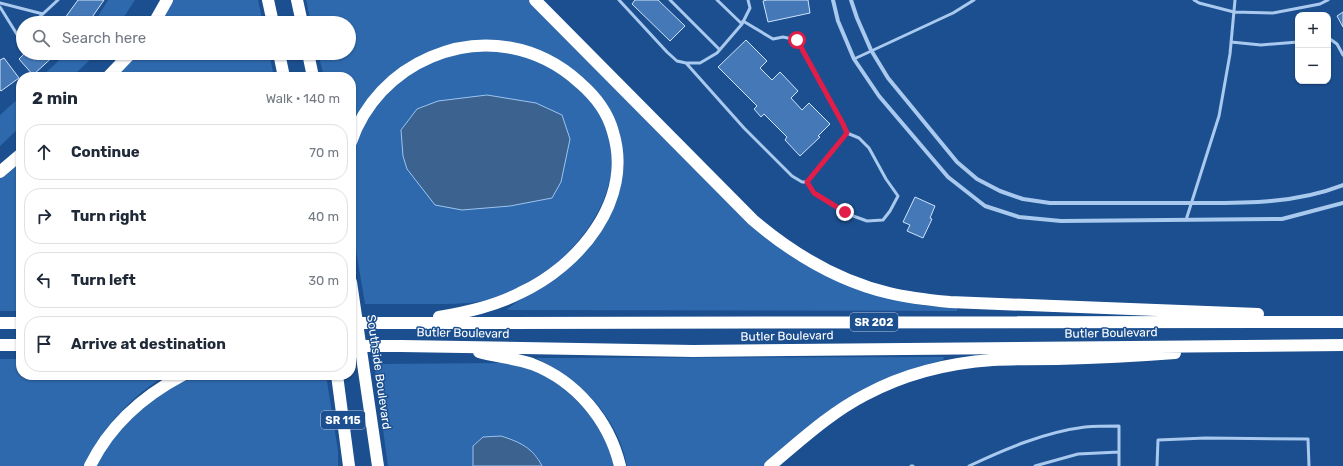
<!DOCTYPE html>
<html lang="en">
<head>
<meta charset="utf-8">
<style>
  :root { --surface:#fff; --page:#f2f2f3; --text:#1f2937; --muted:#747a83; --line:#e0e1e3 }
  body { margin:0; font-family:Rubik,sans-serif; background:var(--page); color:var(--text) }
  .controls { position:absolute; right:12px; top:12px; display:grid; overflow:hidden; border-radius:8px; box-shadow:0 1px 3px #0004 }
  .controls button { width:36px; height:36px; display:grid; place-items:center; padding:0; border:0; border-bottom:1px solid var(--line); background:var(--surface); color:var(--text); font:20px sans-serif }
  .stop { position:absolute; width:12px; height:12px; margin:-9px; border:3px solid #e11d48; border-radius:50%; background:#fff }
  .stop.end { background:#e11d48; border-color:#fff; box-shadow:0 1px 4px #0008 }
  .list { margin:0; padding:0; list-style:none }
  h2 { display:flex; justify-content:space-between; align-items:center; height:52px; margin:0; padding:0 16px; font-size:17px }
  h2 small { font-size:13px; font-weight:400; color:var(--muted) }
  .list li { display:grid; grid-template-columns:26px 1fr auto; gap:12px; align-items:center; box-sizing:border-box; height:56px; margin:0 8px 8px; padding:0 8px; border:1px solid var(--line); border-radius:16px }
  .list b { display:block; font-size:15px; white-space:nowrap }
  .list em { font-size:13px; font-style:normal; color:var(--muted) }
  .icon { flex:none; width:22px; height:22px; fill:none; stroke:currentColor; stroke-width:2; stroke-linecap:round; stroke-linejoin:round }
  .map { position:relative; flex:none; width:1343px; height:466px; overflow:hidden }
  .search { position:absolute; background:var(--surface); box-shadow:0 1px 3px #0004; left:16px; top:16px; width:340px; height:44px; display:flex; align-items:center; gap:10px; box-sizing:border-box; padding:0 14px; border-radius:22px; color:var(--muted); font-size:15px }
  .panel { position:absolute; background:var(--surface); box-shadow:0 1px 3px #0004; left:16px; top:72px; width:340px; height:308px; border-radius:16px }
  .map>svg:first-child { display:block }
</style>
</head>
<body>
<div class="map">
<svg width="1343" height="466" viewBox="0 0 1343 466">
  <rect width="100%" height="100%" fill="#1b4f8f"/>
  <path fill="#2e69ad" d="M108,0H135L120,23H94Z
    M171,0H258L263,23H157Z
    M306,0H528L687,159L773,242L908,303L928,306L957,308V311L508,310L507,309L539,287L605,219L616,134L565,66L470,42L375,92L351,125V77H324L318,53H349V23H311Z
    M488,50C508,53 528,55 546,64C555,69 571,80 578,87C583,92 587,98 592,104C629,151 610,207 572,248C566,254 560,261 553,267C538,278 520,287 503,295C479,305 451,304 425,304C405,304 385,304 365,304L351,221V160L356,140L371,110L405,76L446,55Z
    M67,53H97L72,77H41Z
    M135,53H269L274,77H113Z
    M21,96V126L0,146V115Z
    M21,158V311H0V177Z
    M944,357L943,360L917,367L899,375L819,420L764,466H627C618,416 580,380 536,358Z
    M0,359H21V375H166C132,396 100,428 86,466H0Z
    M503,363C512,364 521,366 530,369C571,385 604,424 614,466H542L537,456L511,439L501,436L483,437L473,445V466H388L374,364Z
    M197,375H326L338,451V466H95L107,446L134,413L172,386Z"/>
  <path fill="#3c6290" stroke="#9cc4f0" d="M487,95L536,103L562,115L570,139L561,182L552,198L510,206L462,210L435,205L407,169L403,156L401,130L417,109L438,101Z
    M501,436C520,442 533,448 542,466H473V446L483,437Z"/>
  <path fill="#4478b7" stroke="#cfe3fa" d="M78,0H104L88,23H64L62,22Z
    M635,0H658L685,26L670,41L632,4Z
    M767,0H808L810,13L768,22L763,1Z
    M1343,12V27L1337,16Z
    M746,40L767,61L760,68L772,80L780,72L798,91L791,98L802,110L809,103L830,124L818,136L820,137L800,156L785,140L787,137L764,114L761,117L754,109L757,106L718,67Z
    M25,53H57L33,75L19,59Z
    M4,58L19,78L1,91L0,90V60Z
    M915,197L935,206L930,218L932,219L923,238L907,231L910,225L903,222Z"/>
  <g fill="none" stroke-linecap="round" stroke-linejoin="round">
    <path stroke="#a9c9ee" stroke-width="3" d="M619,0L667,52L677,61L686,63H700L717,53L742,24L750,8L748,0
      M670,0L719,49
      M717,0L742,24
      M1194,0L1199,3L1234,12L1273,13L1320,4L1328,0
      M0,3L43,14
      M0,7L18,36L23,32
      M33,23L58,0
      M1328,39H1330L1337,44L1343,55
      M1231,42L1261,45L1298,42
      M854,59L953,13L974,0
      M686,63L744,128L792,176L802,182H807L847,133L843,124L797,40L783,37L773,39L743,21
      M807,182L814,193L845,213L867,221L883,220L890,211L898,196L886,179L869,148L859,138L847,133
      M1186,220L1219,116L1230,54L1235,0
      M911,466H913
      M969,466C1005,449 1045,432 1085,427C1096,426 1108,426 1119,426V466
      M1035,466L1078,454L1119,452
      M1157,466L1158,440L1206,438L1308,439L1309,466"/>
    <path stroke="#a9c9ee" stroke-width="4" d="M833,0L838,21L854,59L879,96L948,177L985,206L1019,217L1061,221L1282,219L1343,203
      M851,0L857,18L871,50L888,78L957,162L977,179L1000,191L1023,199L1050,203C1094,203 1139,203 1184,203C1237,203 1292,205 1343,185"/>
    <path stroke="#fff" stroke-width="12" d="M268,0L273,23
      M297,0L302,23
      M535,0L753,220C793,254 838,281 889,293C909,298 929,300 950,302L1258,314
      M154,23L167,0
      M279,53L284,77
      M308,53L313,77
      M108,77L131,53
      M351,142C364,104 393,73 431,57C482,35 539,45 580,83C595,96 608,113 613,132C634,200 579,266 520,293C495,306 467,312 439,317
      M0,172L21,154
      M351,282L378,466
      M0,323H21
      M405,323L1343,322
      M0,345H21
      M401,346L693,351L1343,345
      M479,352C496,357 515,358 532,364C576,381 609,420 620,466
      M337,375L349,466
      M90,466C110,425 143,396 183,375
      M770,466C800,441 830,413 865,395C904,374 948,363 993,360C1014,359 1035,359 1057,359C1096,358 1136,356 1175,353"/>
    <path stroke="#fff" stroke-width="12" d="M351,323H405
      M351,346H401"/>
  </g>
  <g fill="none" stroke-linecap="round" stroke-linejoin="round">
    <path stroke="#e11d48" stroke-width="5" d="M797,40L843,124L847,133L807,182L814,193L845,212"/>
  </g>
  <g text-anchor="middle" stroke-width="3" stroke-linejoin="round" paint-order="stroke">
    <g fill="#1b4f8f" stroke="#bbcadd" stroke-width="1">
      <rect x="850" y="313" width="48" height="18" rx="3"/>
      <rect x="321" y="411" width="44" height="18" rx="3"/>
    </g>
    <g font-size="11" font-weight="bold" fill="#fff">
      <text x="874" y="326">SR 202</text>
      <text x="343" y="424">SR 115</text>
    </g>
    <g font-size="12" fill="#fff" stroke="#1b4f8f">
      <text transform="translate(463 333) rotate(1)" y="4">Butler Boulevard</text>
      <text transform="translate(1111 333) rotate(-1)" y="4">Butler Boulevard</text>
      <text transform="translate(787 336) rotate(-1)" y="4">Butler Boulevard</text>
      <text transform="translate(379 372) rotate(82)" y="4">Southside Boulevard</text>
    </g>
  </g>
</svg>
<div class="controls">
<button>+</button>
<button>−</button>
</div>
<div class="stop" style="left:797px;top:40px"></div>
<div class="stop end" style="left:845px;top:212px"></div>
<div class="search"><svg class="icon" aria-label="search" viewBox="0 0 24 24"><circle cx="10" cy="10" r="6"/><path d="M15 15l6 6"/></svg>Search here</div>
<section class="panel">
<h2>2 min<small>Walk · 140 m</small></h2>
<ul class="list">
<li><svg class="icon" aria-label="ahead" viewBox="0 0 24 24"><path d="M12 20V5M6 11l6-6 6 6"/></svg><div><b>Continue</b></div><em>70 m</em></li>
<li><svg class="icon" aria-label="right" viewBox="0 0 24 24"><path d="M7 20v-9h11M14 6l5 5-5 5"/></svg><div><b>Turn right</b></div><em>40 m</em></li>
<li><svg class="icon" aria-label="left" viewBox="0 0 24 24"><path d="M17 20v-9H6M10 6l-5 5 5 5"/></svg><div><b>Turn left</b></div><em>30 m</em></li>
<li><svg class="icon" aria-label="arrive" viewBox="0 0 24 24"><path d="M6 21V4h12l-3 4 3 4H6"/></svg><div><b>Arrive at destination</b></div></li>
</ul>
</section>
</div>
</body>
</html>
